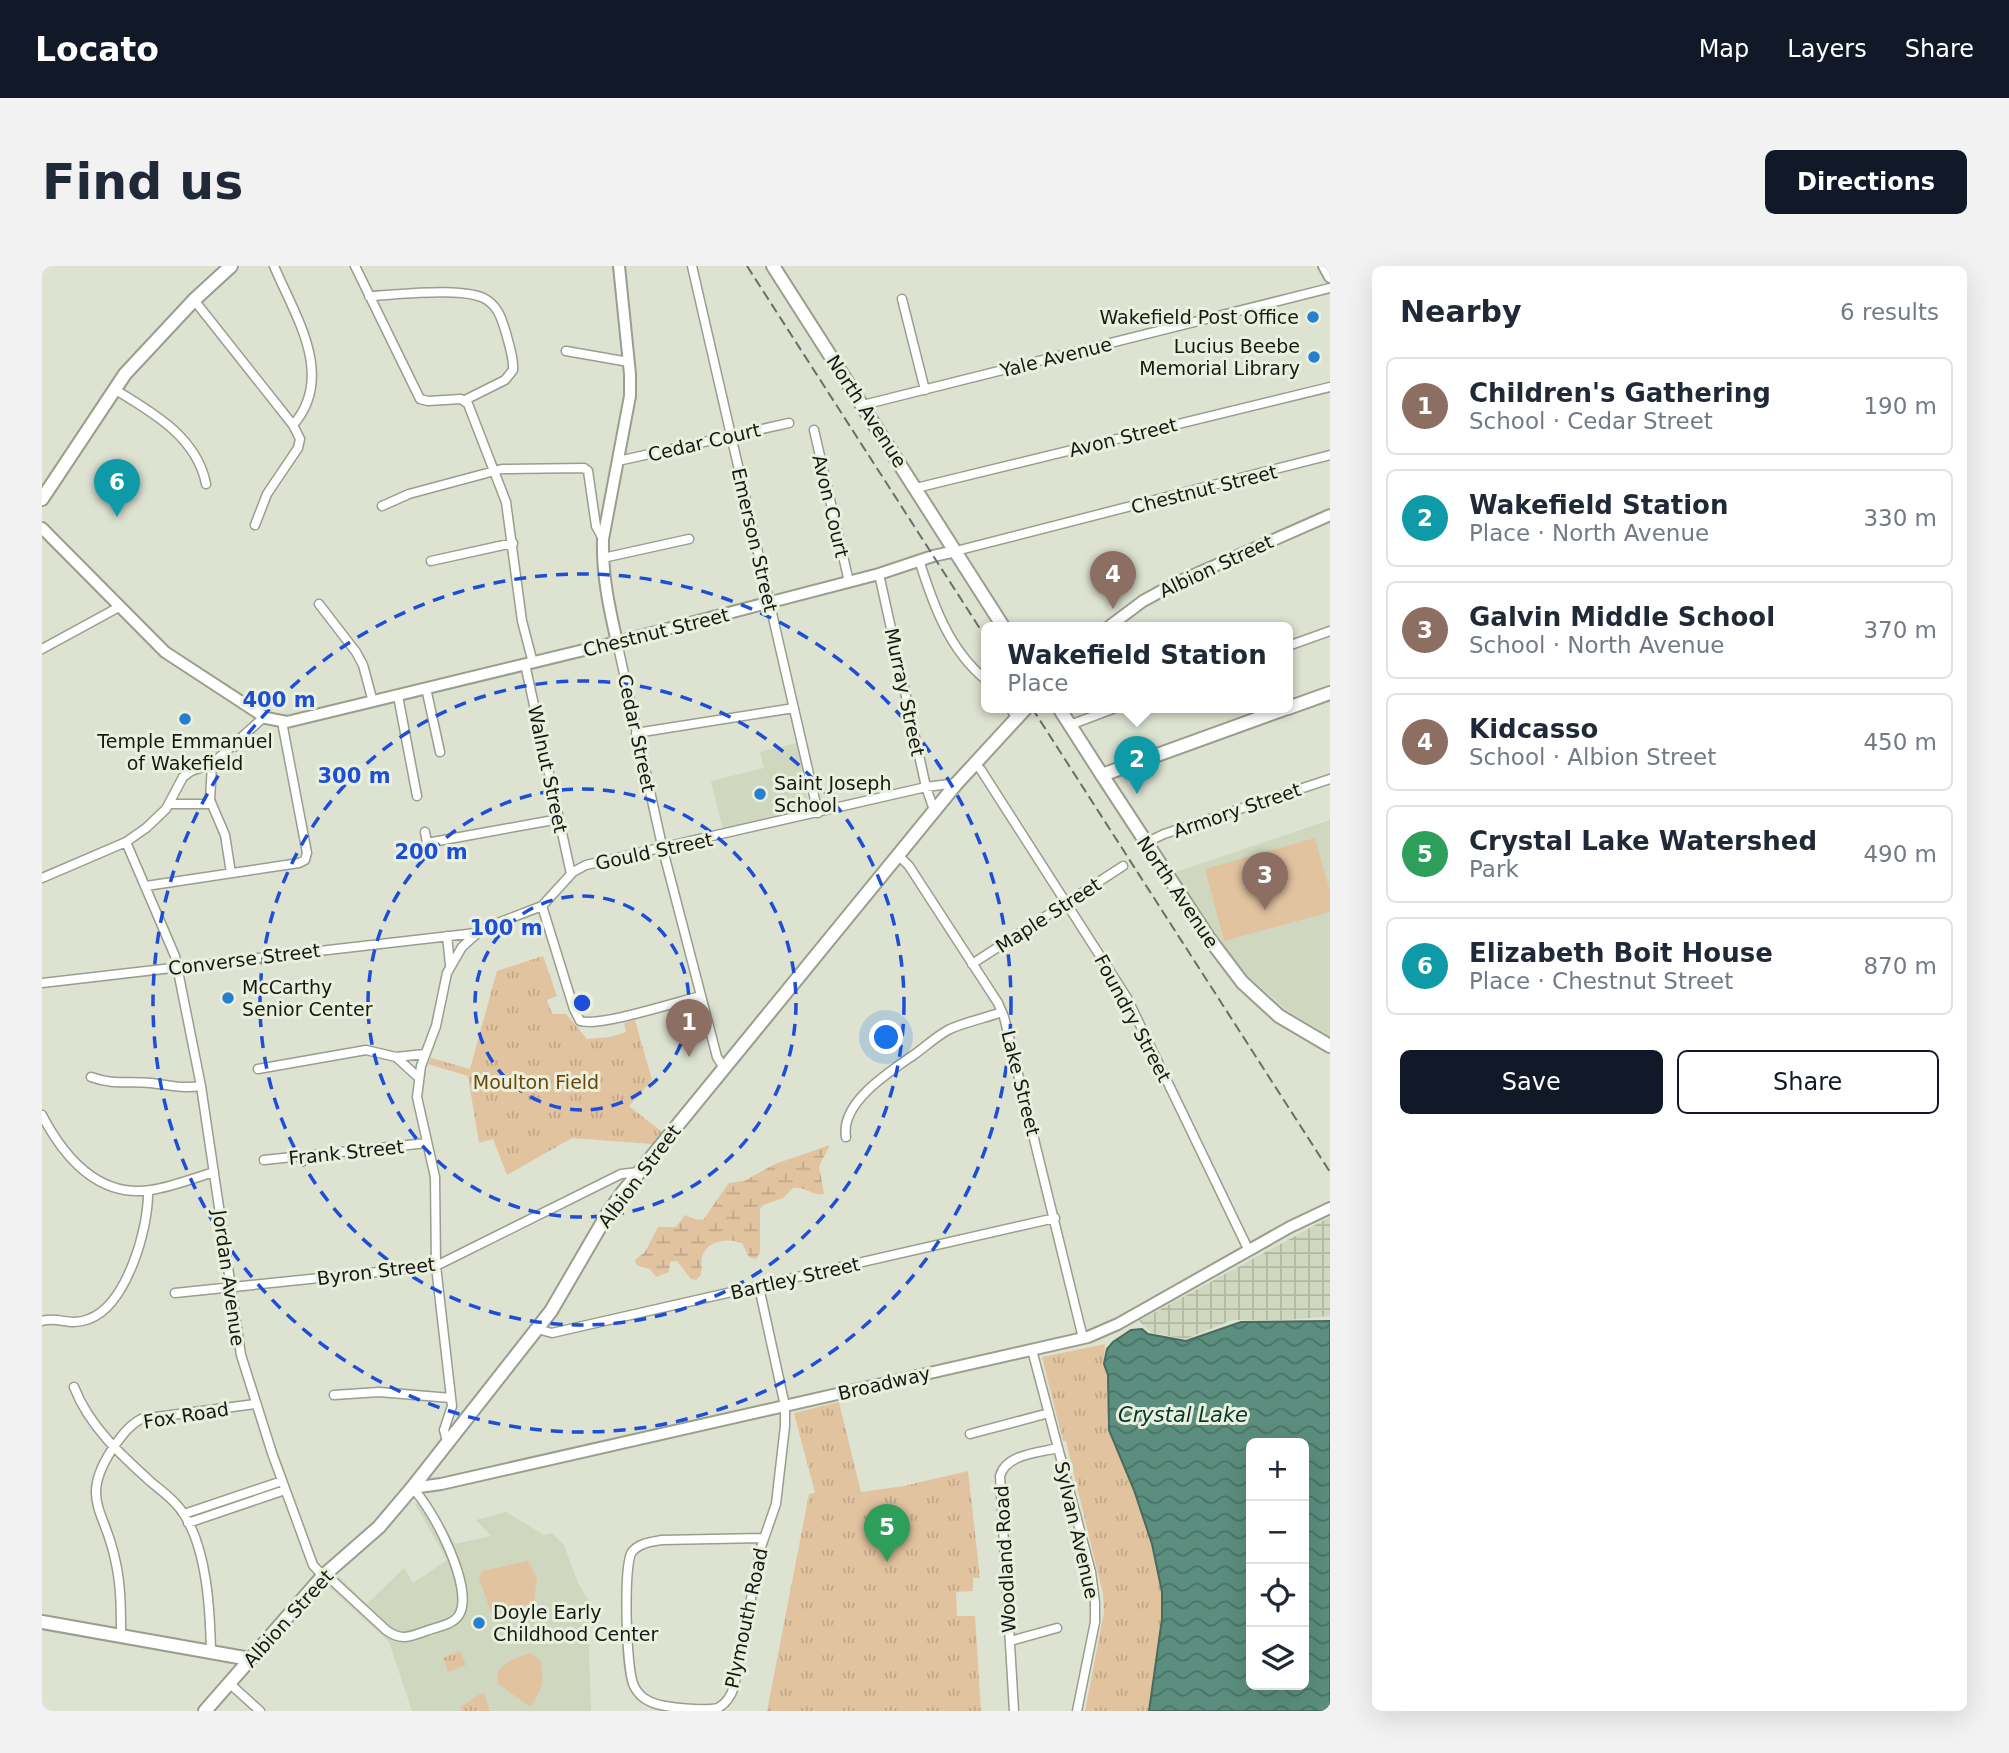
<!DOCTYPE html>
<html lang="en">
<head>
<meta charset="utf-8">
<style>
  :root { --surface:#fff; --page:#f2f2f3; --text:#1f2937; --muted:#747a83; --line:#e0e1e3; --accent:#111827 }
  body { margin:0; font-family:"DejaVu Sans",sans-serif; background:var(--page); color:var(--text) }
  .controls { position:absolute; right:21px; bottom:21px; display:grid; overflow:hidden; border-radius:10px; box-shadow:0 7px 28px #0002 }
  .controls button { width:63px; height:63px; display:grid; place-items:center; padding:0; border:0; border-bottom:2px solid var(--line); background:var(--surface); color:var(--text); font:35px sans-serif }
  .you { position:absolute; left:845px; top:772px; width:24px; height:24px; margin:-18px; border:5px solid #fff; border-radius:50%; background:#1a73e8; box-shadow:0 0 0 10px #1a73e833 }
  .badge { display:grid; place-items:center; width:46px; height:46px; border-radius:50%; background:var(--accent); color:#fff; font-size:23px; font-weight:700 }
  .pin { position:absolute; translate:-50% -58px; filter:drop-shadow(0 2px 4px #0008) }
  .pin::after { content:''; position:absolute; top:37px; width:24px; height:21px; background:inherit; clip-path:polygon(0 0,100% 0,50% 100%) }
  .popup { position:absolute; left:939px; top:356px; width:312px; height:91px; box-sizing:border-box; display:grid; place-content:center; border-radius:10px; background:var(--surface); filter:drop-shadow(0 2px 5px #0005); font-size:23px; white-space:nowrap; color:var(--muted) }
  .popup b { font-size:26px; color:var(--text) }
  .popup::after { content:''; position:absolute; left:50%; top:100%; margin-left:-14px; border:14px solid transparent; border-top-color:var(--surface) }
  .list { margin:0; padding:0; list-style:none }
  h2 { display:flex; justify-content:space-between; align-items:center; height:91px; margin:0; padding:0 28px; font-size:30px }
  h2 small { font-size:23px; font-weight:400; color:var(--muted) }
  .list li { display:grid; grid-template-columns:46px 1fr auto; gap:21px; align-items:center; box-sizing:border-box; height:98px; margin:0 14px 14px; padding:0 14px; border:2px solid var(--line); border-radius:10px }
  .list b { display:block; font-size:26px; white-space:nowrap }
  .list p { margin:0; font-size:23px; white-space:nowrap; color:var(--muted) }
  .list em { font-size:23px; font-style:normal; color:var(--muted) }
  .actions { display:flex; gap:14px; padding:21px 28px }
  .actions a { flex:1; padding:16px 0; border:2px solid var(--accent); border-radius:10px; text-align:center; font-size:24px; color:var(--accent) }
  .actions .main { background:var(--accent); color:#fff }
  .icon { flex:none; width:38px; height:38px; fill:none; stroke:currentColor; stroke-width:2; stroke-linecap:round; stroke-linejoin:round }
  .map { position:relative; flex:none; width:1288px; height:1445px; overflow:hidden; border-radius:10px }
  header { display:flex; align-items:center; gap:42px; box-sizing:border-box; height:98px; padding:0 35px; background:var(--accent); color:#fff }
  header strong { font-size:33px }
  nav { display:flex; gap:38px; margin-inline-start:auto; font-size:24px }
  .intro { display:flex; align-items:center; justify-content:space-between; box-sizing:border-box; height:168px; padding:0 42px }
  h1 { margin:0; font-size:49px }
  .button { padding:18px 32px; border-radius:10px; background:var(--accent); color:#fff; font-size:24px; font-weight:700 }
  main { display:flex; gap:42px; padding:0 42px }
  aside { flex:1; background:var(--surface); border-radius:10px; box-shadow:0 7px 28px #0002 }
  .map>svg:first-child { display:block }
</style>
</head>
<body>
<header>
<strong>Locato</strong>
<nav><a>Map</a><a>Layers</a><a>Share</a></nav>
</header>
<div class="intro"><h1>Find us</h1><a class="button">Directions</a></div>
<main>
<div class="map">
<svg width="1288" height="1445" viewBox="0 0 1288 1445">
  <defs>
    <pattern id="industrial-grid" width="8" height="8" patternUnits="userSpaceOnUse" patternTransform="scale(1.75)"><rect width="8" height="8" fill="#cfd7be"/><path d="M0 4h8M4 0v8" fill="none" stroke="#b1b8a2"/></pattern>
    <pattern id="wetland-marsh" width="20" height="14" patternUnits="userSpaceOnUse" patternTransform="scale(1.75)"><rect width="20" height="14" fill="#e2c3a0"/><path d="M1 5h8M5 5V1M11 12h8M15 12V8" fill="none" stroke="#c1a789"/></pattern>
    <pattern id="park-tufts" width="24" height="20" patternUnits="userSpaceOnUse" patternTransform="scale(1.75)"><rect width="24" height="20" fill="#e2c3a0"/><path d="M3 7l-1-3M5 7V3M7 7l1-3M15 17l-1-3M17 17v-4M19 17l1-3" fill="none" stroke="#c1a789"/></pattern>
    <pattern id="water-waves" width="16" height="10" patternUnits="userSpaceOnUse" patternTransform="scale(1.75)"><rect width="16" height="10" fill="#5b8e7e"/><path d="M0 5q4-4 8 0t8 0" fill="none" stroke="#4a7366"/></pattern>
  </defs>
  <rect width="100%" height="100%" fill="#dde2d1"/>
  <path fill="#cfd7be" d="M755,477L767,541L681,563L669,515L722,502L718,486Z
    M1288,554V770L1246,745L1206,710L1183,682L1134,606Z
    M385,1231L413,1278L449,1270L434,1254L464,1246L502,1269L510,1267L522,1279L536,1317L548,1337L547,1387L549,1445H370L347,1376L286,1320L296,1310L325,1338L362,1302L371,1317L405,1294L373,1238Z"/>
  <path fill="url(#industrial-grid)" d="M1288,951V1050L1245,1054H1190L1144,1073L1110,1067L1097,1055Z"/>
  <path fill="#e2c3a0" d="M1273,572L1288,626V646L1182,675L1163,603Z
    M486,1295L495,1312L492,1335L472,1350L452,1355L437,1312L440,1305Z
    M488,1387L498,1394C503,1416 501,1422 488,1441L455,1417L456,1405L467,1395Z"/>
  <path fill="url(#wetland-marsh)" d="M788,879L777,900L782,928C771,930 762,920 751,922L741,932L721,939L718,943V987L714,993L707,991L700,977C686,972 665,974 660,991C659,996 660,1003 659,1009L654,1014L649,1013L635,995L628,996L627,1006L614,1011L608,1003L596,1000L593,996L594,993L603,986L616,961H634L643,949L652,953L661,954L687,917L702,915L733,898Z"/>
  <path fill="url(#park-tufts)" d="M501,690L515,730L505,734L510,748H524L545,773L568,771L584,766L582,757L593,754L610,814L587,840L620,866L610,878L530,872L465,909L451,873L437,877L426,810L386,798L389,792L428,803L455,705Z
    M1063,1078L1062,1098L1066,1109L1068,1137L1065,1155L1067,1164C1093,1213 1121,1293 1120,1349C1120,1381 1109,1413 1107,1445H1043L1062,1346L1061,1328L1024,1175H1021L1000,1091Z
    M797,1136L819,1226L862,1220L926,1205L938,1312H931V1325L914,1326L915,1350H933L939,1445H725L767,1228L773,1227L752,1147Z
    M418,1385L424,1399L406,1406L401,1392Z
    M442,1427L448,1445H420L419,1441L434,1430Z"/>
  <path fill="url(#water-waves)" stroke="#476b5e" stroke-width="2" fill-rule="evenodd" d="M1288,1055V1445H1107L1120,1353V1326L1110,1278L1092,1224L1067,1164L1066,1109L1062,1098L1065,1083L1071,1076L1089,1064L1100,1063L1106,1068L1144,1075L1199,1056ZM1209,1177H1262V1419H1209Z"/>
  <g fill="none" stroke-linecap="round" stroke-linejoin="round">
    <defs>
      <path id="minor" d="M232,0C253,50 294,110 251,159
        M313,0L378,133L386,135L419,133L426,138L464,236L480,355L491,397
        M650,0L776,547
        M327,30C354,29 425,20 445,34C457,42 460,54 464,67C467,79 472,92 471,104L463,114L423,134
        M860,33L883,124
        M152,34L251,159L258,173L256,182L225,228L213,259
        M524,85L587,96
        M72,123C110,146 155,171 164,218
        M821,139L1288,22
        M772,164L807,316
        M576,195L747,157
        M874,222L1288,121
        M340,240L367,228L460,203L542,202L546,205L554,260L561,273
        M914,285L1288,189
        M561,292L647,273
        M877,294C891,338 907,384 944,414
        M389,295L471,277
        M837,308L884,521L892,544
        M277,338L314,386L321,399L331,436
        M575,376L621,584L675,791L682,802
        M1246,380L1288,365
        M0,383L77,341
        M483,398L529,608
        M384,422L398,486
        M356,430L375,530
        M968,442L975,452
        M1028,459L1073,442
        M594,467L752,442
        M932,497L939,504L1085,732L1207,985
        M170,498L168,534L183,569L189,607
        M127,538H169
        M383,566L387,588
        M84,576L133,690L159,820L199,1089L230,1187L271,1299L281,1310L292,1316L344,1364C358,1375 368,1371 384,1365C394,1361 411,1359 417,1349C433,1323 390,1240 370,1222
        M385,577L517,553
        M1103,577L1122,568L1288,513
        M856,589L867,600L956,737L962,751L1041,1072
        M0,612L84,576L104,562L124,543L141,511L149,505L170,498L222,451
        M104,620L257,597L263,594L265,587L240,456
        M500,640L532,743L538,755C558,761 634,736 659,730
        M405,670L408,699
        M930,698L1081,600
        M0,717L434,667
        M354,791L376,811
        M216,803L324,784L354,791L383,788
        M49,811C71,819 86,815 109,817C126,819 141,823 159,820
        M0,849C22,891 56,932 109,924C130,921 152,912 172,906
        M804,871C798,836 849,805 873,788C884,780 896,769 908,763C924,756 943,752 960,746
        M222,894L385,877
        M717,1021L743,1140V1160L734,1238L719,1281L692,1421C689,1430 685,1437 676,1442C663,1445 619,1442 607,1435C600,1432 595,1426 592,1420C584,1405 581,1298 590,1286C597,1277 609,1276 620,1274L721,1272
        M133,1027L394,1000L579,908L597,906
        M0,1055C17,1050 27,1061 47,1053C85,1039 107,961 106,925
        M495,1063L510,1067L1013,952
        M990,1084L1049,1306L1053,1337V1356L1035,1445
        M32,1121C47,1160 79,1189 109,1216C121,1226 135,1236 143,1250C165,1286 168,1343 169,1385
        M292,1129L337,1126L409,1132
        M928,1168L1007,1147
        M405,1175L402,1164L410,1140L394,1000L393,911L375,831L379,800L394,760L405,707L420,681L440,663L500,640L531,606L544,599L884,521L915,517
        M142,1248L240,1215
        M146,1257L243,1224
        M79,1369C79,1343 79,1318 73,1293C63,1244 38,1234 69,1185C77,1173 86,1160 99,1153L213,1138
        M968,1375L1015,1362
        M187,1417L218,1445
        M972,1445L958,1210C964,1188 996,1187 1016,1182"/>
      <path id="tertiary" d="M1282,0L1288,11
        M0,262L123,386L224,452L245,456L575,376L837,308L891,290L914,285
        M1065,362L1101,335L1136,316L1288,249
        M575,376C567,341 560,309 561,273L588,130V108L577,0
        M370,1222L399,1218L1046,1071L1076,1058L1248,961L1288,942"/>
      <path id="secondary" d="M731,0L962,362
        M0,233L83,108L152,34L189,0
        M1060,509L1166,671L1200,716L1237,750L1288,780
        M0,1356L208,1393"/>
      <path id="primary" d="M1017,442L1060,509L1245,442
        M1246,442L1288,427
        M163,1445L281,1310L337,1261L370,1222L509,1045L566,947L581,926L915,517L984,442"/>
    </defs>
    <use href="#minor" stroke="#999e8d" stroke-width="11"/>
    <use href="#tertiary" stroke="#999e8d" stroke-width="14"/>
    <use href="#secondary" stroke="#999e8d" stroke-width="16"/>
    <use href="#primary" stroke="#999e8d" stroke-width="16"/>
    <use href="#minor" stroke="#fff" stroke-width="8"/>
    <use href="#tertiary" stroke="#fff" stroke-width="10"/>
    <use href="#secondary" stroke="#fff" stroke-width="12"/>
    <use href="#primary" stroke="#fff" stroke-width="12"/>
    <path stroke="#6c6f64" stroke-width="2" stroke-dasharray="10 5" stroke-linecap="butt" d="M705,0L944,372
      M990,442L1288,906"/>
  </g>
  <g fill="none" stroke="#1d4ed8" stroke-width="3.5" stroke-dasharray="12 9">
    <circle cx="540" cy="737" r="107"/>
    <circle cx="540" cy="737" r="214"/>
    <circle cx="540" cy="737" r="322"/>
    <circle cx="540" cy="737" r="429"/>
  </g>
  <g fill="#2780cd" stroke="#eaf0de" stroke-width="2.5">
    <circle cx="1271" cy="51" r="7"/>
    <circle cx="1272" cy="91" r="7"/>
    <circle cx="143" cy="453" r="7"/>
    <circle cx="718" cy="528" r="7"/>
    <circle cx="186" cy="732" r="7"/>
    <circle cx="437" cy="1357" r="7"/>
  </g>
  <g text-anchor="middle" stroke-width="6" stroke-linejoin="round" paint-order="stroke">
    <g font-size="19" fill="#171913" stroke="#eaf0de" text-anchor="start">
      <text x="1257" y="58" text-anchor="end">Wakefield Post Office</text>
      <text x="1258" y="87" text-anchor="end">Lucius Beebe<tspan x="1258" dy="22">Memorial Library</tspan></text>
      <text x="143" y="482" text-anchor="middle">Temple Emmanuel<tspan x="143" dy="22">of Wakefield</tspan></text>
      <text x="732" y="524">Saint Joseph<tspan x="732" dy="22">School</tspan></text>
      <text x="200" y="728">McCarthy<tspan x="200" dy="22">Senior Center</tspan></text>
      <text x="451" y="1353">Doyle Early<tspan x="451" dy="22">Childhood Center</tspan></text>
    </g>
    <g font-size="19" fill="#171913" stroke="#eaf0de">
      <text transform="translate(1014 91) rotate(-14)" y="7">Yale Avenue</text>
      <text transform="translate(825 145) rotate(57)" y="7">North Avenue</text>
      <text transform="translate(1081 171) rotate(-14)" y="7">Avon Street</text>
      <text transform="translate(662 176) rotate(-13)" y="7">Cedar Court</text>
      <text transform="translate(1162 223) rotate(-14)" y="7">Chestnut Street</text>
      <text transform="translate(789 240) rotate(77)" y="7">Avon Court</text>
      <text transform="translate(713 274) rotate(77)" y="7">Emerson Street</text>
      <text transform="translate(1174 300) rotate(-25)" y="7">Albion Street</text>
      <text transform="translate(614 366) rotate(-14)" y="7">Chestnut Street</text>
      <text transform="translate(863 426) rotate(78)" y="7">Murray Street</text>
      <text transform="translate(595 467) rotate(78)" y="7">Cedar Street</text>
      <text transform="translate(506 503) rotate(78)" y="7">Walnut Street</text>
      <text transform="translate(1195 544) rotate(-19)" y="7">Armory Street</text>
      <text transform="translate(612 585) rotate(-12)" y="7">Gould Street</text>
      <text transform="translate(1136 626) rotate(56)" y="7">North Avenue</text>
      <text transform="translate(1006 649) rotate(-33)" y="7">Maple Street</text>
      <text transform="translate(202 693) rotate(-7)" y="7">Converse Street</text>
      <text transform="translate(1091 752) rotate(62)" y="7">Foundry Street</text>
      <text transform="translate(979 817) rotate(76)" y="7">Lake Street</text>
      <text transform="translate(304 886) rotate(-6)" y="7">Frank Street</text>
      <text transform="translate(597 910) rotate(-53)" y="7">Albion Street</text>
      <text transform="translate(334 1005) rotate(-7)" y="7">Byron Street</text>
      <text transform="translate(187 1012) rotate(82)" y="7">Jordan Avenue</text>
      <text transform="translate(753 1012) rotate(-13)" y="7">Bartley Street</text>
      <text transform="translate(842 1117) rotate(-13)" y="7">Broadway</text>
      <text transform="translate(144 1149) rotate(-9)" y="7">Fox Road</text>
      <text transform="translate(1035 1264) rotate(77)" y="7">Sylvan Avenue</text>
      <text transform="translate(963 1293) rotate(-93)" y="7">Woodland Road</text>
      <text transform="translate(246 1352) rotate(-48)" y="7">Albion Street</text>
      <text transform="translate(704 1352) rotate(-78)" y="7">Plymouth Road</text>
    </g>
    <g font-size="19" fill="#6e4505" stroke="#eaf0de">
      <text x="494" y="823">Moulton Field</text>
    </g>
    <g font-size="21" font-style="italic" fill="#06372c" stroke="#eaf0de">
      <text x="1141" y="1156">Crystal Lake</text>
    </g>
  </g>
  <circle cx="540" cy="737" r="10" fill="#1d4ed8" stroke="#eaf0de" stroke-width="3.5"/>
  <g font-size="21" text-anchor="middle" font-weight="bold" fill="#1d4ed8" stroke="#eaf0de" stroke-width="6" stroke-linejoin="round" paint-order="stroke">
    <text x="237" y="441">400 m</text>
    <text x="312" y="517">300 m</text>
    <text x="389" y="593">200 m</text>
    <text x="464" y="669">100 m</text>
  </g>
</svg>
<div class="controls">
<button>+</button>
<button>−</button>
<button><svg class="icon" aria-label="locate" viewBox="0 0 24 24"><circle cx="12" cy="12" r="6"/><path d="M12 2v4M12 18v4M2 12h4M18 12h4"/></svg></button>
<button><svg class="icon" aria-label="layers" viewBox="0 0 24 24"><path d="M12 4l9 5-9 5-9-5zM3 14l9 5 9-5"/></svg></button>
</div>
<div class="you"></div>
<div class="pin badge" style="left:647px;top:791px;background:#8d6e63">1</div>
<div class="pin badge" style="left:1095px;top:528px;background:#0f9aa8">2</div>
<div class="popup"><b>Wakefield Station</b>Place</div>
<div class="pin badge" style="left:1223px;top:644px;background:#8d6e63">3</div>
<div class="pin badge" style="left:1071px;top:343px;background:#8d6e63">4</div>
<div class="pin badge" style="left:845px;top:1296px;background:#2e9e5b">5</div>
<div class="pin badge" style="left:75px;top:251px;background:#0f9aa8">6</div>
</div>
<aside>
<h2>Nearby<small>6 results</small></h2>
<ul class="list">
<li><span class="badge" style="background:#8d6e63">1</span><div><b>Children's Gathering</b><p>School · Cedar Street</p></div><em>190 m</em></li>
<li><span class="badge" style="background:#0f9aa8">2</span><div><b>Wakefield Station</b><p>Place · North Avenue</p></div><em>330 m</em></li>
<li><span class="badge" style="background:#8d6e63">3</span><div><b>Galvin Middle School</b><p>School · North Avenue</p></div><em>370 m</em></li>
<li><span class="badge" style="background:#8d6e63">4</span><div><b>Kidcasso</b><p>School · Albion Street</p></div><em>450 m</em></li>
<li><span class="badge" style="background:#2e9e5b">5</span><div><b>Crystal Lake Watershed</b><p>Park</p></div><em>490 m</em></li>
<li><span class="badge" style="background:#0f9aa8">6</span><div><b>Elizabeth Boit House</b><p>Place · Chestnut Street</p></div><em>870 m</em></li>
</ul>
<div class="actions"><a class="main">Save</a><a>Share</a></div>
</aside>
</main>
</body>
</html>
